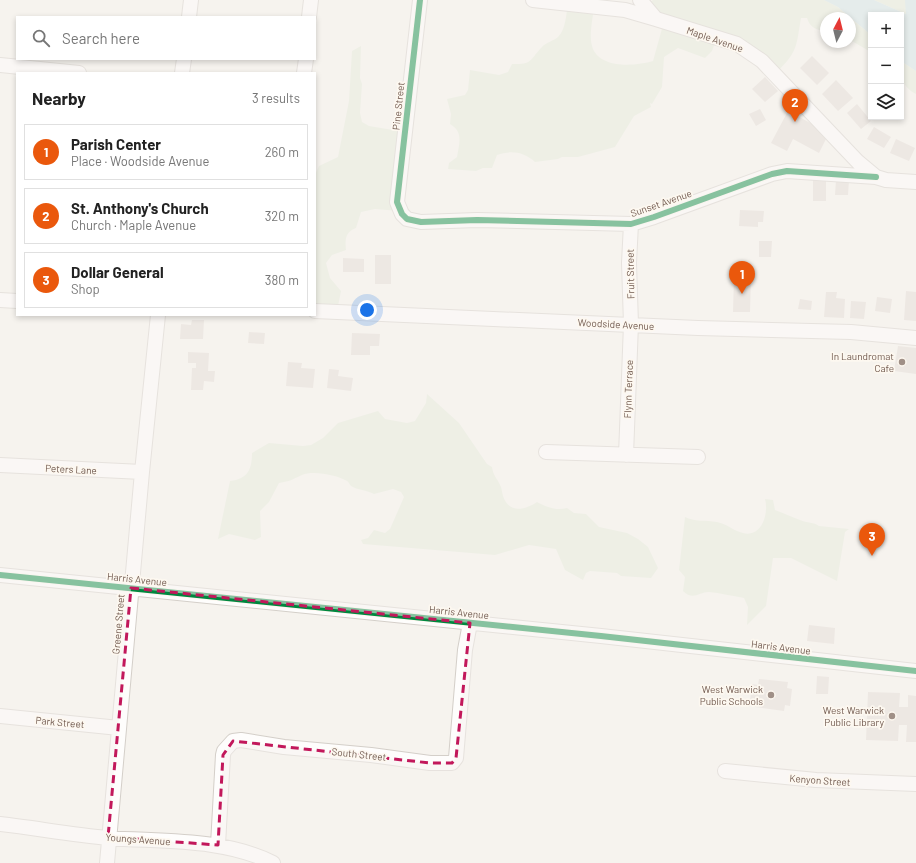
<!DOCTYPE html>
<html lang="en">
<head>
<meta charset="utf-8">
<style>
  :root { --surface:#fff; --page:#f6f6f6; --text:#222; --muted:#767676; --line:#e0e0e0; --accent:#ea580c }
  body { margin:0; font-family:Barlow,sans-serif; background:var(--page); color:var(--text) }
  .controls { position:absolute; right:12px; top:12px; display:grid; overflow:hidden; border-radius:0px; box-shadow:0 2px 6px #0003 }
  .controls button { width:36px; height:36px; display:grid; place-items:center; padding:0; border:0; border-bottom:1px solid var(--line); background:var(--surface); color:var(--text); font:20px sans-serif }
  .compass { position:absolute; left:820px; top:12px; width:36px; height:36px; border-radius:50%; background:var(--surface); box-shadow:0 2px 6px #0003; rotate:7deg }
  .you { position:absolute; left:367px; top:310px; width:14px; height:14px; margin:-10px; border:3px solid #fff; border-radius:50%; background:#1a73e8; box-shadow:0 0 0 6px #1a73e833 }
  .badge { display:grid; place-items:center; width:26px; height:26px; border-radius:50%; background:var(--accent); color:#fff; font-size:13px; font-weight:700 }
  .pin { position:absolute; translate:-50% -33px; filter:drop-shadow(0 1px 2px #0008) }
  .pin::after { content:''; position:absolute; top:21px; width:14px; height:12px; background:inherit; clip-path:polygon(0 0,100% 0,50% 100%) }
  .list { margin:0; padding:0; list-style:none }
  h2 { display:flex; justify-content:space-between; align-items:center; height:52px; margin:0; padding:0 16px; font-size:17px }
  h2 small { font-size:13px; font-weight:400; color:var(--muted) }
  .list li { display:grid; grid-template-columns:26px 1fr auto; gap:12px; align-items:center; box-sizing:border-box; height:56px; margin:0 8px 8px; padding:0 8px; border:1px solid var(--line); border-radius:0px }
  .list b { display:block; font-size:15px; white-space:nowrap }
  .list p { margin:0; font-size:13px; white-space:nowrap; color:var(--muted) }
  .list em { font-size:13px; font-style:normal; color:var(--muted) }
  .icon { flex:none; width:22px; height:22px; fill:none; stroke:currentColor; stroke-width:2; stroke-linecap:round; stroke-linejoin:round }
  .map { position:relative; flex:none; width:916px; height:863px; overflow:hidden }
  .search { position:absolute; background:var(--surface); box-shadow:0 2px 6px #0003; left:16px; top:16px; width:300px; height:44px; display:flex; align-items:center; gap:10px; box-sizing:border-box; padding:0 14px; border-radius:0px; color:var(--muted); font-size:15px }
  .panel { position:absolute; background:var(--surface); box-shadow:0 2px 6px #0003; left:16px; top:72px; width:300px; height:244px; border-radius:0px }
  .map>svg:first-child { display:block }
</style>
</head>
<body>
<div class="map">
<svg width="916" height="863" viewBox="0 0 916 863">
  <rect width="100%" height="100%" fill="#f6f3ee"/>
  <path fill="#e4ecda" d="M653,0H824L838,7L871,35V52L850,40V18H826V32C816,29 810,28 807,18H801C796,47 798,51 777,72L717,37L712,51L705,58L678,48L664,57L662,87L652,104L650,103L651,107L634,116L615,147L578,157H562L558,159L535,162C524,152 511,150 497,155L492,168H483L476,171L448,169L449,163L457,157C459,144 464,132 450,124L451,114L447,99L465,95L468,90L470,70L499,75L508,72L512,64C533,65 530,59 542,47C546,42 554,41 558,37C566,29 566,14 568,4L594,6C593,19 588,37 593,49C602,69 636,66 653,61L663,25L646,5Z
    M874,0H916V22L908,15Z
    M361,46L360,78L362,84L360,113L362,122L369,126L405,132L399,211L375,209L361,212L356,228C345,232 345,240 346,250L332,255L326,263L330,278L341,291L337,311H315V175L319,166L338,157L349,101L352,51Z
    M901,61L916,71V94C901,86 901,76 901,61Z
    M427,394L459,423L487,464L492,467C493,476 498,479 501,487C502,490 502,493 503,496C509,514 525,510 537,502C547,507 556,511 567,508L574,513L586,514L599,527L627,533L638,539L648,547L658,568L651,578L621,576L617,573L590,571L586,573L583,580L565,570L556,549L529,545L495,555L363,544L361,540L368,538L374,530L385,533L390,529L404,497L401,492L393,489L374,494C367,490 357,490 351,486C349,484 349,482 347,481C337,475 313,470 302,475C291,480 291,481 279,483L269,502L260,511L261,537L255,540L229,534L218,539L230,481C248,479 252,469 252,453L269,443L303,446L311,445L323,438L338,423L378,411L385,419L407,423L415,421L426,403Z
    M765,499L773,500L775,510C784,513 791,517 800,520C807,523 814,522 819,526L849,529L845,532L837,581L791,558H773L766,606L747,625L748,607L744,598C732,596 720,593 709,592C699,592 693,601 683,591L685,577L679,570L685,517C694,522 706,520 717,522C727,524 734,531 743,533C762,538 769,513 765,499Z"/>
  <path fill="#d0e4e6" d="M824,0H874L908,15L916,22V71L901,61V15H871V35L838,7Z"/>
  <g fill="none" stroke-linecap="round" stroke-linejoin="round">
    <path stroke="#d0e4e6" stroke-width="18" d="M914,0L916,30"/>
  </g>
  <path fill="#e3dcd5" d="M812,56L829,73L817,85L800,68Z
    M765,77L778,91L765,102L752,89Z
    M836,80L853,98L838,111L822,94Z
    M857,104L871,121L861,129L847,113Z
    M760,109L766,120L756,126L749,114Z
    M788,111L829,133L819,153L793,139L787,151L771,143Z
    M874,127L891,137L884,148L867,139Z
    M896,139L915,148L909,161L890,153Z
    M813,177L826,178V201H813Z
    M836,180H849L848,195H835Z
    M740,210L764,211L763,222H758V227L739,226Z
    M759,241H772L771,257H759Z
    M375,255H391V284H375Z
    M343,258L364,259V272H343Z
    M734,276L751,277L750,312H733Z
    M906,291L916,292V321L904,320Z
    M826,292H837L836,298L845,299L844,318L824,317Z
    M877,297L892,299L890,313L875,311Z
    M800,299L812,301L811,310L798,309Z
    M851,301L866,302L864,319L850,318Z
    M192,320H204L203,339H180L181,324L191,325Z
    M249,332L265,333L264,344L248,343Z
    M352,333L380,334L379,346H370V355H351Z
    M898,346L916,348V374L894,371Z
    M188,352L209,353L208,371H215L214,382L204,381L203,390H191L192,368H196V363H188Z
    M288,362L302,363L301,368L315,369L313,388L286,386Z
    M329,369L339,370L338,376L353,378L351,391L327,388Z
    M809,625L835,628L834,644L807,641Z
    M817,676L829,677L828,694H816Z
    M759,679L788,682L787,688L792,689L790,706L785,705L784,711L755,707L756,701H750L752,684L758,685Z
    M868,692L900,693L899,707H908V695L916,696V742H906L907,725H899L898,741L866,740Z"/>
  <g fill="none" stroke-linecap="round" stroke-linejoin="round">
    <defs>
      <path id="minor" d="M420,0L397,202L402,214L407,219L421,222L477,220L631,224L654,217L772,174L787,171L876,177
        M533,0L625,10L656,19
        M640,0L656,19L737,44L762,61L858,162L876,177L886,180L916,182
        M189,17L191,0
        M309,17L311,0
        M0,65L79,73
        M182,73L184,59
        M304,73L306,59
        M0,300L17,301
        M315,311L698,328L851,332L916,338
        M546,452L698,457
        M626,455L631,324L629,263L631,224
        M0,465L142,472
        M0,575L601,636L916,671
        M0,716L119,728
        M725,771L816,780L916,784
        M0,824C36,828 72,835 109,838C163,842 223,838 273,863
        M218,845L223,755L224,751L233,741L241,740L284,747L371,755L430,763H452L456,758L465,650L470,623
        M107,863L142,472L158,315"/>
    </defs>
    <use href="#minor" stroke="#d4cfc9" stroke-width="16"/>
    <use href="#minor" stroke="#fefdfc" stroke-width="14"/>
    <defs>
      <path id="cycleway" d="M420,0L397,202L402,214L407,219L421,222L477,220L631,224L654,217L772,174L787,171L876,177
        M0,575L601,636L916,671"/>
    </defs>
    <use href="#cycleway" stroke="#fdf8f0" stroke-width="8"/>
    <use href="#cycleway" stroke="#00873e" stroke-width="6"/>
  </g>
  <path d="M0 0H916V863H0ZM131,588L470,623L456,758L452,763H430L233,741L223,755L218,845L108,837Z" fill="#f6f3ee" fill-opacity=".55" fill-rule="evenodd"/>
  <path fill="none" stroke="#c2185b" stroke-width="3" stroke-dasharray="8 5" stroke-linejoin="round" d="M131,588L470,623L456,758L452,763H430L233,741L223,755L218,845L108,837Z"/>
  <g fill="#a09087" stroke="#fdf8f0" stroke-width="1.5">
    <circle cx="902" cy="362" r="4"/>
    <circle cx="771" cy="695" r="4"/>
    <circle cx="892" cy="716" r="4"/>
  </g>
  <g text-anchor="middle" stroke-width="3.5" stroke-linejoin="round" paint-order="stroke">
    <g font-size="10" fill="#725b50" stroke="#fdf8f0">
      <text transform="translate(715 39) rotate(19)" y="4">Maple Avenue</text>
      <text transform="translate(398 106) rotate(-84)" y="4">Pine Street</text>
      <text transform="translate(661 203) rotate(-19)" y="4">Sunset Avenue</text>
      <text transform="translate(630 274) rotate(-91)" y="4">Fruit Street</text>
      <text transform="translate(616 324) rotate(3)" y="4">Woodside Avenue</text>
      <text transform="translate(628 389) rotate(-88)" y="4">Flynn Terrace</text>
      <text transform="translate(71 469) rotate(3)" y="4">Peters Lane</text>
      <text transform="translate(137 579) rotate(6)" y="4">Harris Avenue</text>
      <text transform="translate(459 612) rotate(6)" y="4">Harris Avenue</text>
      <text transform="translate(118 624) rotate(-85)" y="4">Greene Street</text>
      <text transform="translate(781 647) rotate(7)" y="4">Harris Avenue</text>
      <text transform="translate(60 722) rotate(5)" y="4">Park Street</text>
      <text transform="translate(359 754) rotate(6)" y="4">South Street</text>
      <text transform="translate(820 780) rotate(4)" y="4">Kenyon Street</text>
      <text transform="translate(138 839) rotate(4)" y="4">Youngs Avenue</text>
    </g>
    <g font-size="10" fill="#725b50" stroke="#fdf8f0" text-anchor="end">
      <text x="894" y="360">In Laundromat<tspan x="894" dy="12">Cafe</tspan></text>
      <text x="763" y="693">West Warwick<tspan x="763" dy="12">Public Schools</tspan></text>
      <text x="884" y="714">West Warwick<tspan x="884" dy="12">Public Library</tspan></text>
    </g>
  </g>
</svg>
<div class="controls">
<button>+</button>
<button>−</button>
<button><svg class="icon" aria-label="layers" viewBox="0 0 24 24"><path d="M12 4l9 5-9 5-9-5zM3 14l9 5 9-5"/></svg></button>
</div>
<svg class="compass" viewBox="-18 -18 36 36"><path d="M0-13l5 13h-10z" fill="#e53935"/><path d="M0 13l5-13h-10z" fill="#767676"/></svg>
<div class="you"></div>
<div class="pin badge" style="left:742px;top:294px">1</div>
<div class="pin badge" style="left:795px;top:122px">2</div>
<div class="pin badge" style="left:872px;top:556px">3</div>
<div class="search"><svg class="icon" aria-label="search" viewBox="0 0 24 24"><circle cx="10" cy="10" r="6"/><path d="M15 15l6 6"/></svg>Search here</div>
<section class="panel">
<h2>Nearby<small>3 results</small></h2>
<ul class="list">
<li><span class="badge">1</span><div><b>Parish Center</b><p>Place · Woodside Avenue</p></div><em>260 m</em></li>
<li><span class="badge">2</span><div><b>St. Anthony's Church</b><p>Church · Maple Avenue</p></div><em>320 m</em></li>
<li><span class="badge">3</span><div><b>Dollar General</b><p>Shop</p></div><em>380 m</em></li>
</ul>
</section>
</div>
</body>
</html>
